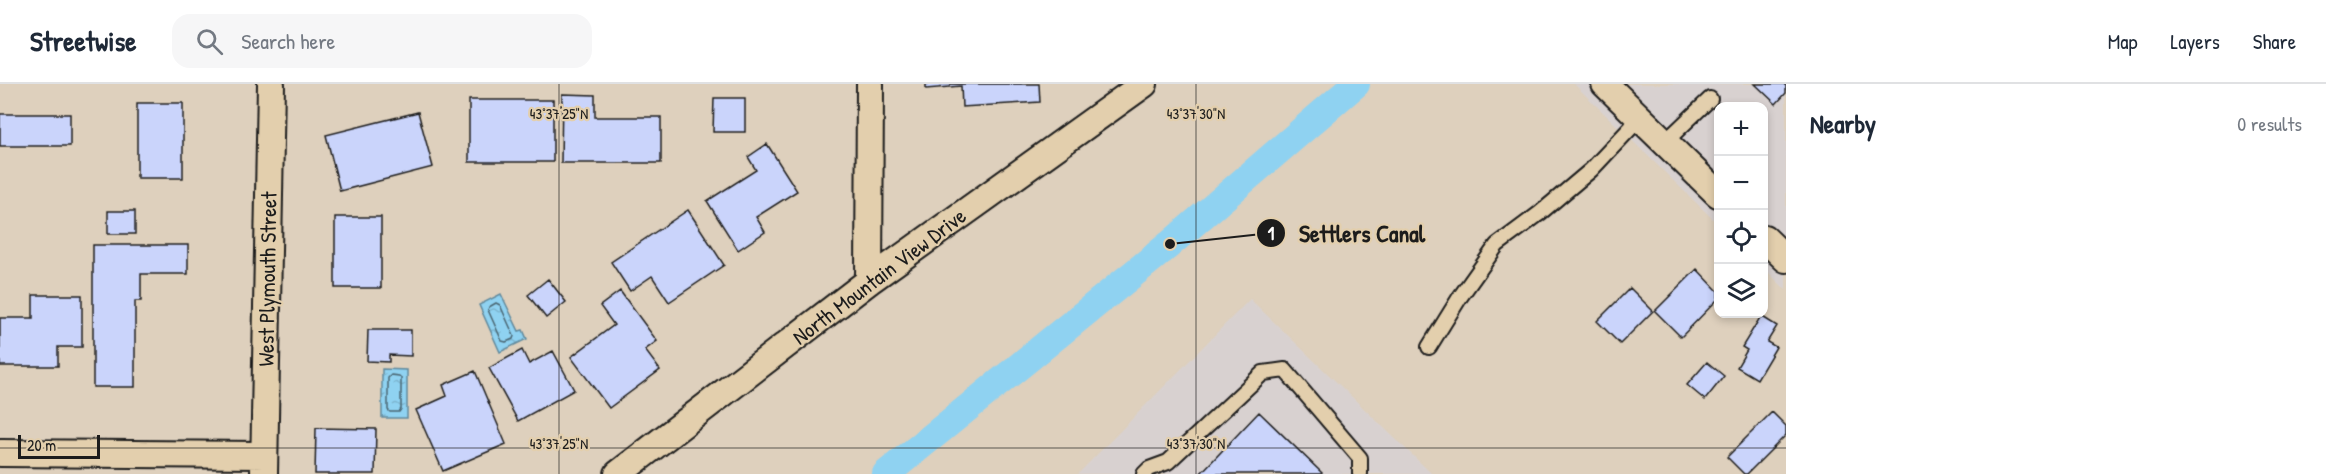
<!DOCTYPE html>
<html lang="en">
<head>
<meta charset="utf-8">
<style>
  :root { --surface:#fff; --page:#f6f6f7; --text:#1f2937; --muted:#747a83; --line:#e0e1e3 }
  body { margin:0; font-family:"Patrick Hand",sans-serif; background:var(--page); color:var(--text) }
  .controls { position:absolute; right:18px; top:18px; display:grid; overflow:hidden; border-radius:12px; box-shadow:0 3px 9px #0003 }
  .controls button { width:54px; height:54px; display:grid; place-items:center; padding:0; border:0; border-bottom:2px solid var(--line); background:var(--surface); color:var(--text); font:30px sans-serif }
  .scale { position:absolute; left:18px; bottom:15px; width:82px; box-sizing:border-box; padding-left:6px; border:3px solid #1c1c1c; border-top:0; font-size:16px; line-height:21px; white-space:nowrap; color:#1c1c1c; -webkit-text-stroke:4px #e3cfad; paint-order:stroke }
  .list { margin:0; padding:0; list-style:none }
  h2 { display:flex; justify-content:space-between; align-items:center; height:78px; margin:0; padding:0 24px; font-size:26px }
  h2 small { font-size:20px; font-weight:400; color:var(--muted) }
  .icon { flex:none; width:33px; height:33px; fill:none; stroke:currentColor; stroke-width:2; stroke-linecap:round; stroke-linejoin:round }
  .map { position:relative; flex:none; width:1786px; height:390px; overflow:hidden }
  header { display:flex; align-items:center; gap:36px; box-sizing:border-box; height:84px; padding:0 30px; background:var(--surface); border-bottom:2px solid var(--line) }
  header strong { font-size:28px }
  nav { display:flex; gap:33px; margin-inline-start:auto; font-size:21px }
  .search { width:420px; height:54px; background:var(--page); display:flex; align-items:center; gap:15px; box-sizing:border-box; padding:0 21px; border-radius:18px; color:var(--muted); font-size:22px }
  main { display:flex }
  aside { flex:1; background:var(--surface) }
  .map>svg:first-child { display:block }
</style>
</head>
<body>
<header>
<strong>Streetwise</strong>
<div class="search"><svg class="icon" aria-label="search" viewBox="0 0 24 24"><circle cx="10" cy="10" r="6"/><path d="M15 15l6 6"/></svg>Search here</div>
<nav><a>Map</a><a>Layers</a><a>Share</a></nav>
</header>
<main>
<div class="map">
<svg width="1786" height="390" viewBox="0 0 1786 390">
  <defs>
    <pattern id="water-ripples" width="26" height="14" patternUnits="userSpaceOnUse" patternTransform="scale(1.5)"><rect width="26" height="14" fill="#8fd2f1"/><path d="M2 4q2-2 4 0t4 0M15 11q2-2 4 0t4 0" fill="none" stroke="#7bb4ce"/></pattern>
  </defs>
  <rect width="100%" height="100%" fill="#ded0bd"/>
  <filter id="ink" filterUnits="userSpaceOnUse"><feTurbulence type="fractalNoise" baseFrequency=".0167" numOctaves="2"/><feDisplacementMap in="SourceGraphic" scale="12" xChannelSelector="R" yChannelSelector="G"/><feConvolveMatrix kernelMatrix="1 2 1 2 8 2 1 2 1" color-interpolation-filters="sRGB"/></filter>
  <g filter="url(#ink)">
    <path fill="#d8d1d0" d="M1574,0H1786V206L1764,184V22H1718V140Z
      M1250,215L1432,390H1078Z"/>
    <path fill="url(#water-ripples)" stroke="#61899c" stroke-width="1.5" d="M501,210L519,247L523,246L527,255L500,268L479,221Z
      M382,285L407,286V334H382Z"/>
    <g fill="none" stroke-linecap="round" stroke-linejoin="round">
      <path stroke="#4a6571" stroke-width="1.5" d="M496,219L500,221L514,252L513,255L506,258L502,257L488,226L489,223Z
        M391,291L399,292L401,294V325L399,328H390L388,326V294Z"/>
      <path stroke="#8fd2f1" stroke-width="28" d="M886,390L1170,160L1356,0"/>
    </g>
    <path fill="#cad4fb" stroke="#1c1c1c" stroke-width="1.5" d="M926,0H1039L1040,18L962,23L961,2L926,5Z
      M1755,0H1786V9L1776,20Z
      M562,10L595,11V33H661V79H561Z
      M714,14H745V48H713Z
      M469,16H553V78H469Z
      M137,19H183V94H137Z
      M418,28L433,83L340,107L326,51Z
      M0,30H70V62H0Z
      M767,60L797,107L756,133L765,148L738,166L707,117L756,86L748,73Z
      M688,126L724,181L669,218L652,192L630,207L611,178Z
      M108,127H135V150H108Z
      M335,133H381V204H335Z
      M93,161H188V190H141V217H135V303H93Z
      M1697,185L1718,207V215L1681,253L1655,227Z
      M548,195L566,218L546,234L528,211Z
      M1630,204L1653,227L1620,260L1597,237Z
      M620,207L657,257L645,266L660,286L609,324L571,273L614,241L600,222Z
      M33,211H82V263H58V282H0V234H33Z
      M1761,232L1777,242L1767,258L1776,263L1757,295L1737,283L1747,266L1742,263Z
      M368,246H411V272L389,271V278L367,277Z
      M522,266L529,280L553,267L574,306L518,337L489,284Z
      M1707,278L1724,292L1705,316L1687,301Z
      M475,287L506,360L443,387L416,326L447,312L443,301Z
      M1259,328L1322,389L1321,390H1200Z
      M1772,328L1786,342V351L1747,390H1744L1727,373Z
      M316,344L376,345L375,390H315Z"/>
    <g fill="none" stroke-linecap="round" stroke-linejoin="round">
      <defs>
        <path id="lane" d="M1665,58L1710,15
          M1429,263L1460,213L1497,161L1540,129L1591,86L1640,34
          M1144,390L1149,385L1168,378L1263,289L1285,286L1360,374V390"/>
        <path id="street" d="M1605,0L1718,110
          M1764,154L1786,175
          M869,197L870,0
          M0,369L264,371
          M264,390L271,0
          M618,390L869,197L1144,0"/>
      </defs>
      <use href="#lane" stroke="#1c1c1c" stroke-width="18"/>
      <use href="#street" stroke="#1c1c1c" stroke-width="30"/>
      <use href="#lane" stroke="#e3cfad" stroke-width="14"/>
      <use href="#street" stroke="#e3cfad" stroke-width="26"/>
    </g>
  </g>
  <path fill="none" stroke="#1c1c1c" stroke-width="1.5" stroke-opacity="0.45" d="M559,0V390M1196,0V390M0,364H1786"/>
  <g text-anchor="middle" stroke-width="4.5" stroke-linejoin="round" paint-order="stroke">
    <g font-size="22" fill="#1c1c1c" stroke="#e3cfad">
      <text transform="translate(879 192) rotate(-37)" y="8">North Mountain View Drive</text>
      <text transform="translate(267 195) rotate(-89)" y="8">West Plymouth Street</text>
    </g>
  </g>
  <g font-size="15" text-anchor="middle" fill="#1c1c1c" stroke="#e3cfad" stroke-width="4.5" stroke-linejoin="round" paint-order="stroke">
    <text x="559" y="35">43°37'25"N</text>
    <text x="1196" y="35">43°37'30"N</text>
    <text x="559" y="365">43°37'25"N</text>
    <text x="1196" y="365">43°37'30"N</text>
  </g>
  <path fill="none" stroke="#1c1c1c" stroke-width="2" d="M1170 160L1271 149"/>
  <g fill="#1c1c1c" stroke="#e3cfad" stroke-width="2">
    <circle cx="1170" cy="160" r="6"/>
    <circle cx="1271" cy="149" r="15"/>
  </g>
  <g font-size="18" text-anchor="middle" font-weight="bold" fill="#fff">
    <text x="1271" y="156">1</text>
  </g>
  <g font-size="24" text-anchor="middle" font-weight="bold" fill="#1c1c1c" stroke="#e3cfad" stroke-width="4.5" stroke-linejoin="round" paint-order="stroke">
    <text x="1362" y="158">Settlers Canal</text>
  </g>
</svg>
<div class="controls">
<button>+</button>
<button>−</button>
<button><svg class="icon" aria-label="locate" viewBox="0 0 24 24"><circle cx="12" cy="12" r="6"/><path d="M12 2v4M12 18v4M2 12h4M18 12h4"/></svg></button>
<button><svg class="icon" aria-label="layers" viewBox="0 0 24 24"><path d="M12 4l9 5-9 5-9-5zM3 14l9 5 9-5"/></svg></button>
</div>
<div class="scale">20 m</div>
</div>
<aside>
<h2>Nearby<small>0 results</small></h2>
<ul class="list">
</ul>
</aside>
</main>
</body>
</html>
